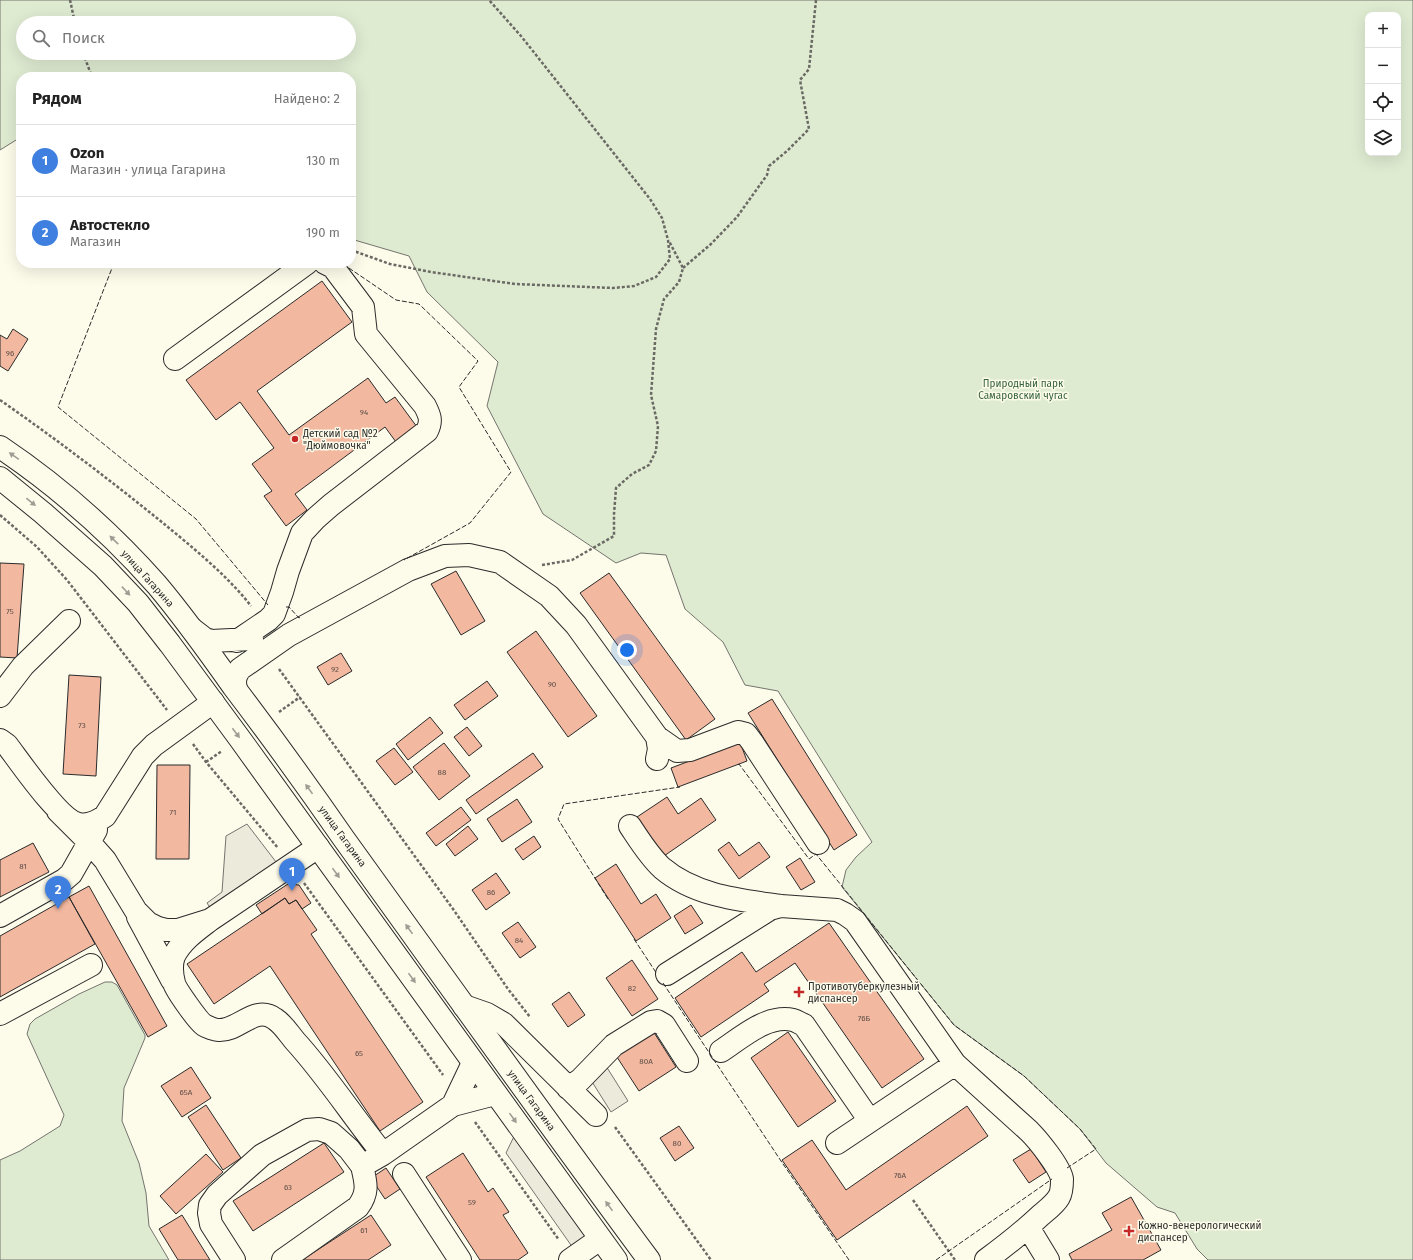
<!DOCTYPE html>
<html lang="ru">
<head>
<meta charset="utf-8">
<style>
  :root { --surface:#fff; --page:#f6f6f6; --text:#222; --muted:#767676; --line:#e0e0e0; --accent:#0f766e }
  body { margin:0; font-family:"Fira Sans",sans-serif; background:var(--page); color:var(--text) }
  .controls { position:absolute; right:12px; top:12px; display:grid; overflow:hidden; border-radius:8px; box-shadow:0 4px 16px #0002 }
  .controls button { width:36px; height:36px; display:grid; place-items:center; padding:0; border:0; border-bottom:1px solid var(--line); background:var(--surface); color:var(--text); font:20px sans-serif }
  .you { position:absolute; left:627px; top:650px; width:14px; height:14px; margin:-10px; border:3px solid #fff; border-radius:50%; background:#1a73e8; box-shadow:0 0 0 6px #1a73e833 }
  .badge { display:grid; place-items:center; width:26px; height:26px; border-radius:50%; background:var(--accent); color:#fff; font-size:13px; font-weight:700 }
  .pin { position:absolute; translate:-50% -33px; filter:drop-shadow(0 1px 2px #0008) }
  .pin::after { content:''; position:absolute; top:21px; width:14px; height:12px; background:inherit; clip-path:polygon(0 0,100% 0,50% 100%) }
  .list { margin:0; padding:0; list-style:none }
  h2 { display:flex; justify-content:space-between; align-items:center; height:52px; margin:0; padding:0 16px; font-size:17px }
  h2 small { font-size:13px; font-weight:400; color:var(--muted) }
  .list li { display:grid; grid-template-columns:26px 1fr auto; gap:12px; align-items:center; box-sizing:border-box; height:72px; padding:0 16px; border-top:1px solid var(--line) }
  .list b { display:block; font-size:15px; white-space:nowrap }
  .list p { margin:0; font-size:13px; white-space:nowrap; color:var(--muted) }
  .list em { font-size:13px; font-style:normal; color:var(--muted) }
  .icon { flex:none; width:22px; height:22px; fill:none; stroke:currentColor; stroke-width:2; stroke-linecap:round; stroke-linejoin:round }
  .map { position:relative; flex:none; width:1413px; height:1260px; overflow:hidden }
  .search { position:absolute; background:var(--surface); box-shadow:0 4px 16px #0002; left:16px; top:16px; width:340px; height:44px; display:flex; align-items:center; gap:10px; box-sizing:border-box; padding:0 14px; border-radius:22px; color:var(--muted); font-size:15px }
  .panel { position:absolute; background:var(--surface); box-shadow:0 4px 16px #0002; left:16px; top:72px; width:340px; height:196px; border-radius:16px }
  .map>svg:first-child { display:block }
</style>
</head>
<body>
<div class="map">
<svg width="1413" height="1260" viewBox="0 0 1413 1260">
  <rect width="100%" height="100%" fill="#fdfbea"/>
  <path fill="#deebd1" stroke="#74746e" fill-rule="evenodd" d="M0,0H1413V1260H1208L1197,1249L1175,1213L1157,1207L1106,1163L1080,1129L1024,1076L954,1025L842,887L846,870L856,857L872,842L778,691L745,685L723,642L685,609L666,555L641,553L616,563L543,514L487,406L498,362L427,292L409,256L351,239V77H21V137L0,150ZM1368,15H1398V153H1368ZM23,23H349V53H23Z
    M105,982H112L117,985L145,1035V1038L124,1088L122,1121L139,1163L146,1193L149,1226L169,1260H0V1160L20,1151L60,1126L64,1115L27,1034L30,1024L35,1019L79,994Z"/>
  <path fill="#eceadb" stroke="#74746e" d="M247,824L286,875L218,920L207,903L222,892L226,836Z
    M606,1066L628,1101L611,1112L589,1077Z
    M519,1126L600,1239L578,1255L506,1153Z"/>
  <path fill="#f2b8a0" stroke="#2b2b2b" d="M322,281L352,322L257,391L289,435L368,378L386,403L395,397L417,427L396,442L385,427L295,494L307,510L286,526L264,496L272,491L252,464L274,448L240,402L216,420L186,380Z
    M13,329L28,339L8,371L0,366V335L7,339Z
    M0,563L24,564L17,658L0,657Z
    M456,571L485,621L461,635L431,584Z
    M609,573L715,719L686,740L580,593Z
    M536,631L597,716L568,737L507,652Z
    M341,653L352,671L328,685L317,667Z
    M69,675L101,677L96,776L63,774Z
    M487,681L498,696L465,720L454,705Z
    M772,699L857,835L834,850L748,713Z
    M430,717L443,733L408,760L396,744Z
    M467,727L482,746L469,756L454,737Z
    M740,742L747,761L678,787L671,768Z
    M444,743L470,776L439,800L413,767Z
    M394,748L413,772L395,785L376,761Z
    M533,753L543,767L476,814L466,800Z
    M157,765H190L189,859H156Z
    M667,797L678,814L701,798L716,820L664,856L637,817Z
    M517,799L532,822L502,842L487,819Z
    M461,807L471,820L436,846L426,833Z
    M468,826L478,839L455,856L446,844Z
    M534,836L541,847L523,860L515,849Z
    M729,842L739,856L759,842L770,857L739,879L718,850Z
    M33,843L49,872L0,897V860Z
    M800,858L815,882L801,890L786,867Z
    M616,864L641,904L656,894L671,918L636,941L595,878Z
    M496,873L510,893L486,910L472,890Z
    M288,884L299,885L311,903L302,909L296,900L289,904L285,898L262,914L256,905Z
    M89,886L167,1026L148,1037L69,897Z
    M69,897L95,944L0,997V936Z
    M285,898L289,904L296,900L317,930L311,934L423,1102L380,1131L270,966L214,1004L187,964Z
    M691,905L703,923L685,934L674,916Z
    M518,922L536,947L520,958L502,933Z
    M829,923L924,1059L882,1088L795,963L764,984L769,991L701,1037L675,998L742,952L756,972Z
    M632,960L658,999L632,1016L606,978Z
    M569,992L585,1015L568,1027L552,1004Z
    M653,1031L676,1067L639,1091L615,1054Z
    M788,1032L836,1101L798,1127L751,1058Z
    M191,1067L211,1098L182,1117L161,1086Z
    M206,1105L241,1158L223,1170L188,1117Z
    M967,1106L988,1136L837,1240L782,1160L812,1140L846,1190Z
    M679,1126L694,1148L675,1161L660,1138Z
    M324,1143L344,1172L253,1231L233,1201Z
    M1031,1149L1046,1172L1029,1183L1013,1160Z
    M463,1153L488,1192L493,1188L509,1212L503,1215L528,1253L518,1260H480L426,1177Z
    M206,1154L223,1172L176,1214L160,1196Z
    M386,1168L400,1189L385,1199L371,1178Z
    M1131,1197L1161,1250L1143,1260H1072L1069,1254L1112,1230L1102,1213Z
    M182,1215L210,1260H178L159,1229Z
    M371,1215L391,1245L368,1260H302Z"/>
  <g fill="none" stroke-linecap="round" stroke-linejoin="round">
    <defs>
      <path id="minor" d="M175,359L307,263
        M192,629L205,639L211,641L252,639
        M237,641L268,620L274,614L282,592L288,571L302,533L315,519L331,505L427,431C432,421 430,416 425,406L366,334L363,307L333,267L325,263
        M236,689C234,681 235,676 240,669L289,635L408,570L445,556L469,555L500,562L549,596L576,625L657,737L659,749L657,759
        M0,696L23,666L69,621
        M657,737L677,751L690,750L738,732L746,734L752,742L818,843
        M0,740L7,745C20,762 60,821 79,824C89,826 98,821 105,816L143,756L154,745L213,702
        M58,811L89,842L105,860L136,911L148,923L158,928L166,930H178L210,920L318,847
        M630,826C640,841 649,856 662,868C695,896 740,900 781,906
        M0,916L64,880L71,874L75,867L96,830
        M138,917L172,980
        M210,920C197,930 182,940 174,956C171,964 172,975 174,983C176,990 198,1021 204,1025C207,1027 215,1030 218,1030C238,1032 255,1004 275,1019C283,1024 289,1034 295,1041C327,1076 353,1117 383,1154
        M667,974L770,909L781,906L837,910L845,914L855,921L955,1064L1029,1131C1038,1140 1060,1167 1062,1179C1062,1185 1062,1192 1059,1197C1055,1204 1047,1210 1041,1215C1024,1231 1005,1246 986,1260
        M464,1006L487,1014L504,1024L596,1115
        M0,1014L91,965
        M721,1051C741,1038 767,1014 793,1020C797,1021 801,1024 804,1025L870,1121
        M568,1088L580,1080L614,1045L651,1022L657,1021L664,1025L687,1061
        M453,1105L473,1063
        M837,1143L955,1064
        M404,1174L460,1260
        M1028,1227L1048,1260
        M234,1260L211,1224L209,1213L210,1205L217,1195L262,1155L307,1130L319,1129L331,1133L349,1149L362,1166
        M283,1260L358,1207C369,1192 366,1183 362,1166L383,1154L453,1105L495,1094
        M570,1260L600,1239"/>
      <path id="major" d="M0,447C58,486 111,533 157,585C184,617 209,652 233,686C271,736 308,787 344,839C445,979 546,1121 649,1260
        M0,478L43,513L103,566L138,603L170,644L240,739L616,1260"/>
    </defs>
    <use href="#minor" stroke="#2b2b2b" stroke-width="24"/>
    <use href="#major" stroke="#2b2b2b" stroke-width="24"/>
    <path stroke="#6a6964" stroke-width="2.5" stroke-dasharray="3 2" stroke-linecap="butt" d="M70,0L75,23
      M83,53L92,77
      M351,250L390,264L431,272L515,284L613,288L634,286L656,277L670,259L668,240L662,218L650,199L521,36L489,0
      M683,268L711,244L737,217L767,175L769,166L787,151L809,129L800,80L809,69L816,0
      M0,400C56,439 110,480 163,523C192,547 228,576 251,606
      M0,515L37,547L67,580L167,710
      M542,565L572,560L614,536V514L616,488L632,474L649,465L656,451L658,426L651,395L656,329L664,299L679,282L683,268L669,241
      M279,669L453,909L508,989L530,1017
      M279,712L300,697
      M193,744L206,762L278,848
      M206,762L222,751
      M304,883L443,1075
      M475,1122L559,1240
      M615,1127L711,1260
      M913,1200L955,1260"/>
    <use href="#minor" stroke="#fdfbea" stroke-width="22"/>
    <use href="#major" stroke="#fdfbea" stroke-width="22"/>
    <path stroke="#2b2b2b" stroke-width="1" stroke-dasharray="5 2" stroke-linecap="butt" d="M114,263L58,407L196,519L268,605
      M343,264L396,300L419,304L478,361L459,387L511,472L470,523L404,560
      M286,607H289L299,618L301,617
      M738,765L739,764L809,859L816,854L954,1025L1024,1076L1080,1129L1096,1149L1067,1168
      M608,899L558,819L564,804L680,787
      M634,939L657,974
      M663,983L781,1161L849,1260
      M936,1260L1052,1179"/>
  </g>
  <defs><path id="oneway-solid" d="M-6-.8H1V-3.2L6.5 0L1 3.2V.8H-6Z"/></defs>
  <g fill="#9e9d94">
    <use href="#oneway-solid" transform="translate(14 456) rotate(-145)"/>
    <use href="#oneway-solid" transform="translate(31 502) rotate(39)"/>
    <use href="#oneway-solid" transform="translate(114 540) rotate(-136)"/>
    <use href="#oneway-solid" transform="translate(126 591) rotate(47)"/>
    <use href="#oneway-solid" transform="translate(236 733) rotate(53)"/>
    <use href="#oneway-solid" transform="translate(309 789) rotate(-126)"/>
    <use href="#oneway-solid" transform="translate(336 873) rotate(54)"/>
    <use href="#oneway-solid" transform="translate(409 929) rotate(-126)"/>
    <use href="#oneway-solid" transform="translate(412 978) rotate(54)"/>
    <use href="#oneway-solid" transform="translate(513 1118) rotate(54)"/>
    <use href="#oneway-solid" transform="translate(609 1206) rotate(-126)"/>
  </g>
  <g fill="#c62828" stroke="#fdfbea" stroke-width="1.5">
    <circle cx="295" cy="439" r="4"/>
    <path d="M797 986h4v4h4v4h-4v4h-4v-4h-4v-4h4z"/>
    <path d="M1127 1225h4v4h4v4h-4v4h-4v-4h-4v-4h4z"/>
  </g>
  <g text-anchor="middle" stroke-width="3" stroke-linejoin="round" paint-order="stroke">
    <g font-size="8" fill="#5d4e48">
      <text x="10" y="356">96</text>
      <text x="364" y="415">94</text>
      <text x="10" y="614">75</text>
      <text x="335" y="672">92</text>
      <text x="552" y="687">90</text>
      <text x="82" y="728">73</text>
      <text x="442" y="775">88</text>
      <text x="173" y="815">71</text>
      <text x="23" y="869">81</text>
      <text x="491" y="895">86</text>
      <text x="519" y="943">84</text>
      <text x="632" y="991">82</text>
      <text x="864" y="1021">76Б</text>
      <text x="359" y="1056">65</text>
      <text x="646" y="1064">80А</text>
      <text x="186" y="1095">65А</text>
      <text x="677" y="1146">80</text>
      <text x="900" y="1178">76А</text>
      <text x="288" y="1190">63</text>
      <text x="472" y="1205">59</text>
      <text x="364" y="1233">61</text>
    </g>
    <g font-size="10" fill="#34623c" stroke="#fdfbea">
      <text x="1023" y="387">Природный парк<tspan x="1023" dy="12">Самаровский чугас</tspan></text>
    </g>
    <g font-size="10" fill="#2b2b2b" stroke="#fdfbea" text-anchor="start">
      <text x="303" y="437">Детский сад №2<tspan x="303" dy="12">"Дюймовочка"</tspan></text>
      <text x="808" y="990">Противотуберкулезный<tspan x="808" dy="12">диспансер</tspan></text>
      <text x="1138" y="1229">Кожно-венерологический<tspan x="1138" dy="12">диспансер</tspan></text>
    </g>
    <g font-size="10" fill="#2b2b2b" stroke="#fdfbea">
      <text transform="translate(148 578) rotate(48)" y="4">улица Гагарина</text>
      <text transform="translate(343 836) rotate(54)" y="4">улица Гагарина</text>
      <text transform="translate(532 1100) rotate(54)" y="4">улица Гагарина</text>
    </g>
  </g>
</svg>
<div class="controls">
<button>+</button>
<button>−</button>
<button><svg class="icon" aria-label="locate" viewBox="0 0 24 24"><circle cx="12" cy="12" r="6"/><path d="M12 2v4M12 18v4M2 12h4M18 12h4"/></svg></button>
<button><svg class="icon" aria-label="layers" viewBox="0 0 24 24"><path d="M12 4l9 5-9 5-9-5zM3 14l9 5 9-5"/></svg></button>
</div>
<div class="you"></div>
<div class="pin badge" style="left:292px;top:891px;background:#3f7fe0">1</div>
<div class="pin badge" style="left:58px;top:909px;background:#3f7fe0">2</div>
<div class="search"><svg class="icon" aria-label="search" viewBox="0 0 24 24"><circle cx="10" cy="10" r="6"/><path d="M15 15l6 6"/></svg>Поиск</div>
<section class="panel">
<h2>Рядом<small>Найдено: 2</small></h2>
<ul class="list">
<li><span class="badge" style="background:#3f7fe0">1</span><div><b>Ozon</b><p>Магазин · улица Гагарина</p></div><em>130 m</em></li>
<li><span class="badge" style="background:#3f7fe0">2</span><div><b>Автостекло</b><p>Магазин</p></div><em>190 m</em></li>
</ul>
</section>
</div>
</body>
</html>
